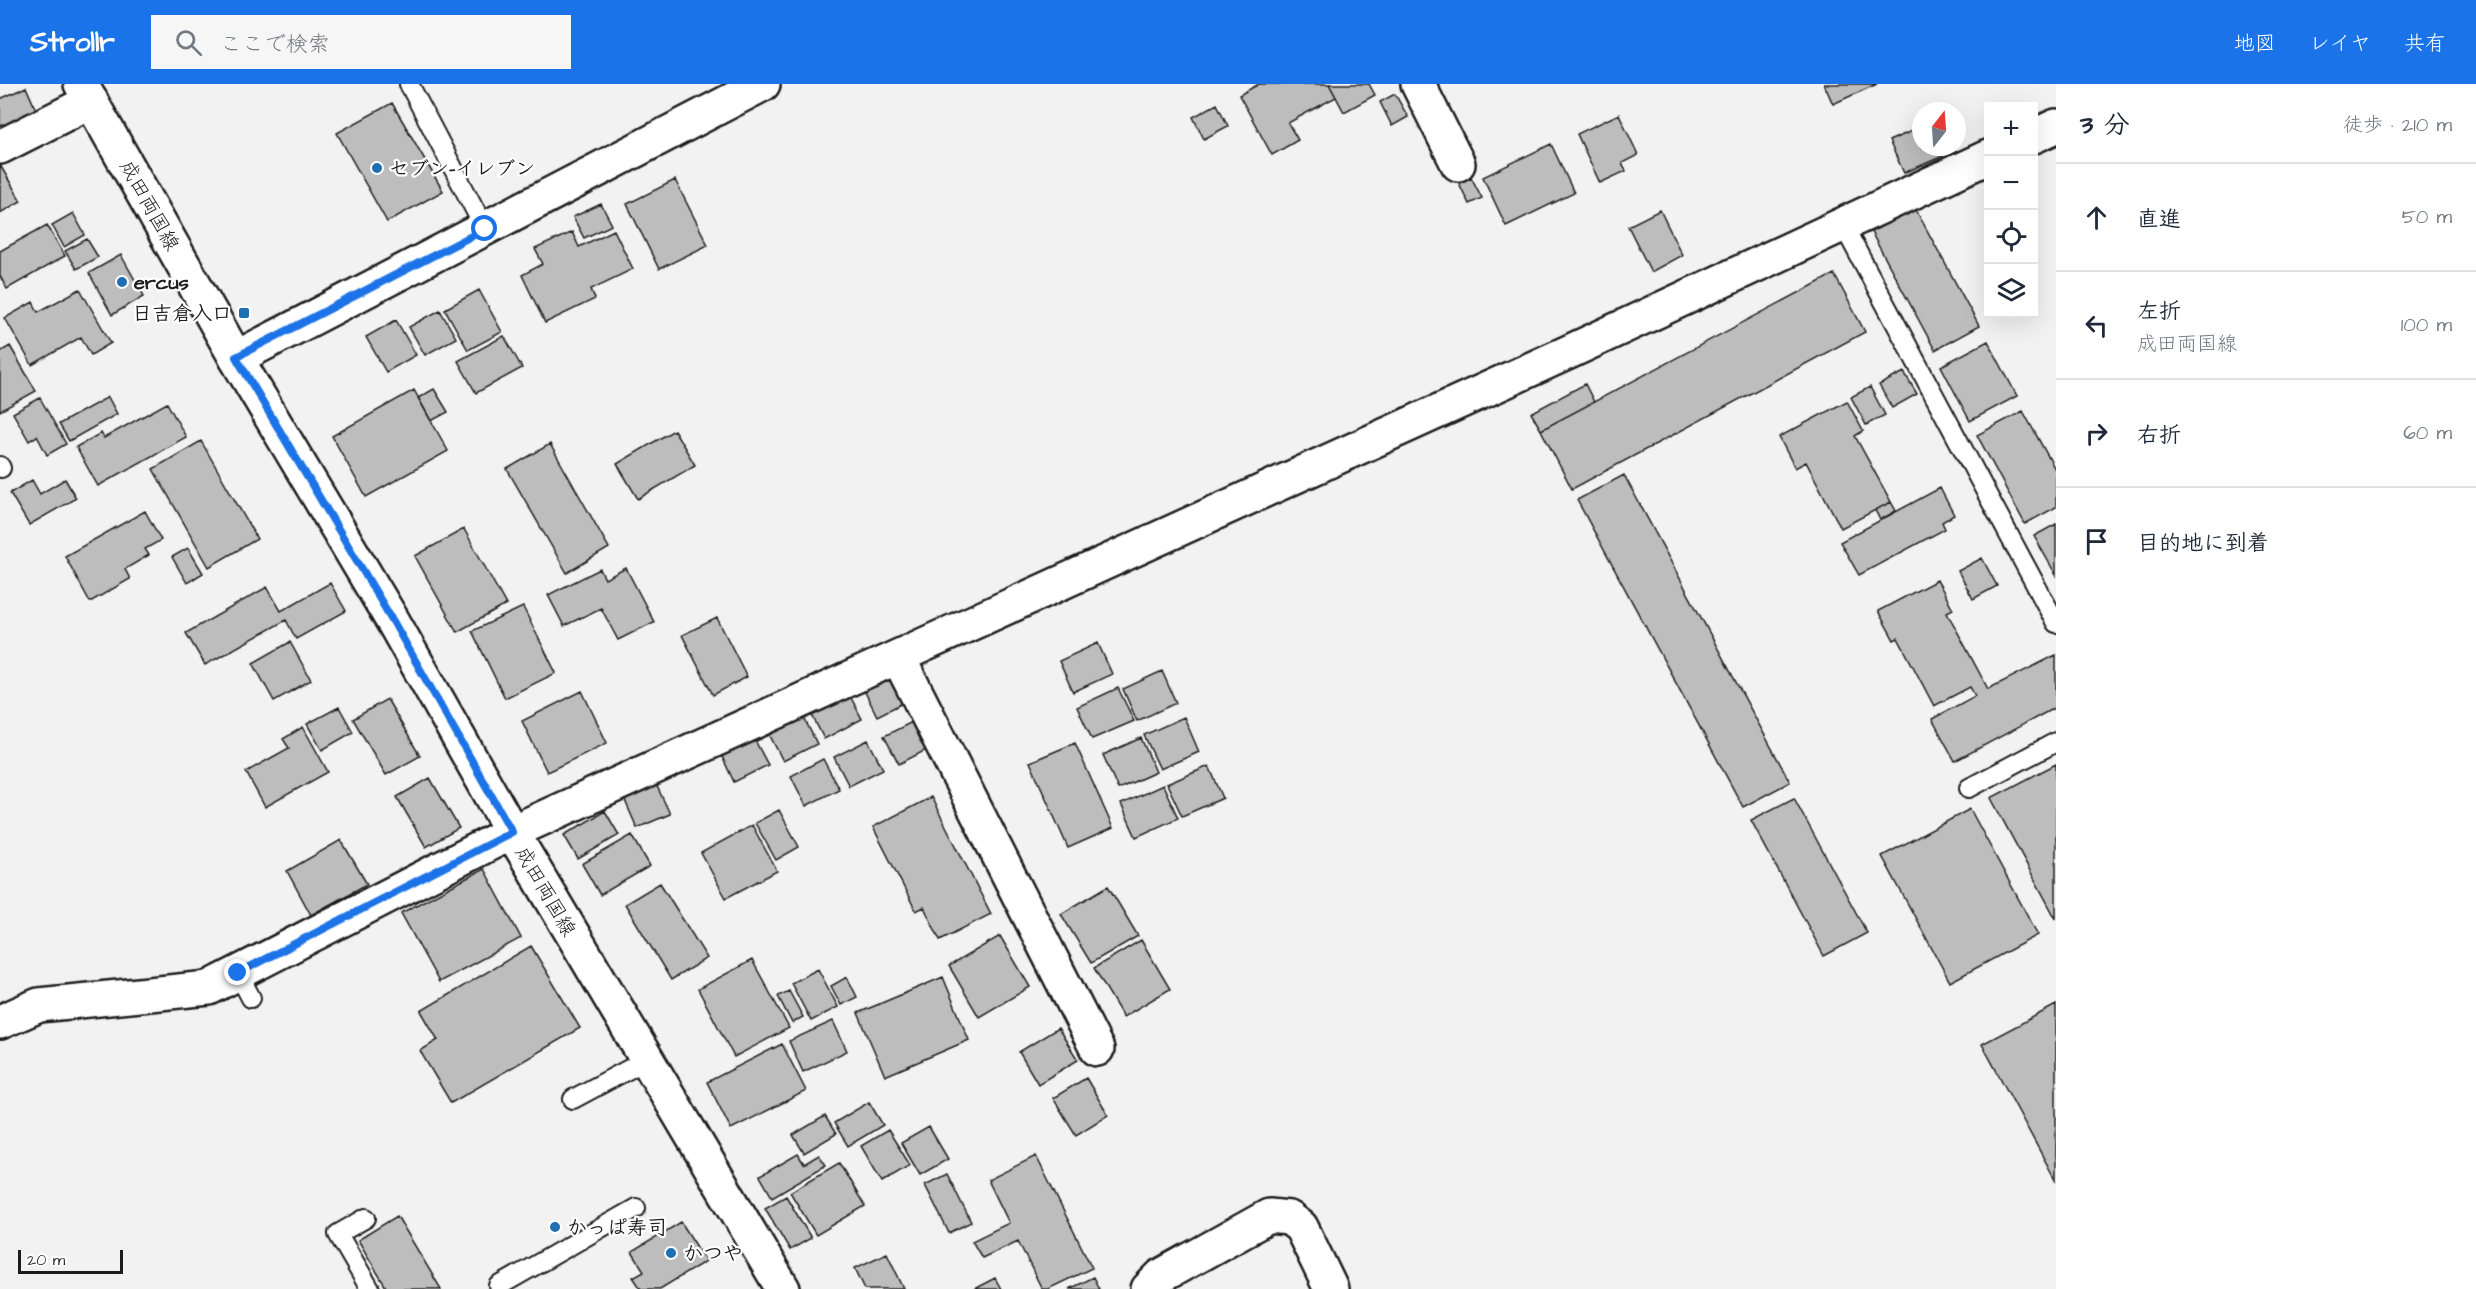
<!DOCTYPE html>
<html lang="ja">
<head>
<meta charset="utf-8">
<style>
  :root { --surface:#fff; --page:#f6f6f7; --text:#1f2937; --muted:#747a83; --line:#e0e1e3; --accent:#1a73e8 }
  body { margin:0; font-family:"Architects Daughter","Klee One",sans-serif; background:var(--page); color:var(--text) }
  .controls { position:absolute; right:18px; top:18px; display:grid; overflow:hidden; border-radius:0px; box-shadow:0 6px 24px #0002 }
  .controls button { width:54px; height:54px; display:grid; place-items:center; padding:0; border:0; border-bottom:2px solid var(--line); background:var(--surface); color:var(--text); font:30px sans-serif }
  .compass { position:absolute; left:1912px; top:18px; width:54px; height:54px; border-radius:50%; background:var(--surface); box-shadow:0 6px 24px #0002; rotate:17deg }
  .scale { position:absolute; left:18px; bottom:15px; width:105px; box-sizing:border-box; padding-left:6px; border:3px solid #1c1c1c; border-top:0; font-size:16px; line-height:21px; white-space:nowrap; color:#1c1c1c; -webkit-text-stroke:4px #fff; paint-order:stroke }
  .stop { position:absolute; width:18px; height:18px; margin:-14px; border:4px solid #1a73e8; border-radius:50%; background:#fff }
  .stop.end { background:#1a73e8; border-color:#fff; box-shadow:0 2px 6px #0008 }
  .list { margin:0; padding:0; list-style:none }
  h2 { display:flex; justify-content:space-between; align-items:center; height:78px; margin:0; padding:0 24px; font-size:26px }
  h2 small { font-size:20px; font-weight:400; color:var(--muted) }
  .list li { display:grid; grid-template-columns:39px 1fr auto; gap:18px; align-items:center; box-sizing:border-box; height:108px; padding:0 24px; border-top:2px solid var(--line) }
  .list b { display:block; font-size:22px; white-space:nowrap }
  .list p { margin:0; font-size:20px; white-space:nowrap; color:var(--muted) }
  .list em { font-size:20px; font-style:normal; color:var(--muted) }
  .icon { flex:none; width:33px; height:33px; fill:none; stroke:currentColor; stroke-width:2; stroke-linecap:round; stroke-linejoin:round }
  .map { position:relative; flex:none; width:2056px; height:1205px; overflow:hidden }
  header { display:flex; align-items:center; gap:36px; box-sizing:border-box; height:84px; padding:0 30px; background:var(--accent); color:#fff }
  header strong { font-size:28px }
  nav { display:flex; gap:33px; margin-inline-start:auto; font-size:21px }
  .search { width:420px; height:54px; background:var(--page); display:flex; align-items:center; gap:15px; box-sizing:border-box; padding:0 21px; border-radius:0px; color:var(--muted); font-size:22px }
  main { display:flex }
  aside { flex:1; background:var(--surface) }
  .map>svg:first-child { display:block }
</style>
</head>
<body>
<header>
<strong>Strollr</strong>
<div class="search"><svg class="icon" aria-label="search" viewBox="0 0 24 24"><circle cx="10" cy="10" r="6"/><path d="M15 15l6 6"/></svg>ここで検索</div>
<nav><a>地図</a><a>レイヤ</a><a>共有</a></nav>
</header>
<main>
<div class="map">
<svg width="2056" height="1205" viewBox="0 0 2056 1205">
  <rect width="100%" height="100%" fill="#f2f2f2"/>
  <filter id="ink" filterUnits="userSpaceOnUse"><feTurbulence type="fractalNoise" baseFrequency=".0167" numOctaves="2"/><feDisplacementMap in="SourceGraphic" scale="12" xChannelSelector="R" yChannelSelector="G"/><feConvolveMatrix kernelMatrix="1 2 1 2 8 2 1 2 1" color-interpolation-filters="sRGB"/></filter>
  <g filter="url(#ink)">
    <path fill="#bdbdbd" stroke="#1c1c1c" stroke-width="1.5" d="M1259,0H1329L1336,13L1288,39L1298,56L1272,71L1239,11Z
      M1329,0H1369L1375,11L1344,28Z
      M1824,0H1877L1833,20Z
      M26,3L37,28L0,45V15Z
      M1395,10L1408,33L1392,42L1380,18Z
      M392,19L443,107L387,138L337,49Z
      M1217,20L1228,42L1204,55L1193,33Z
      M1619,30L1638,71L1622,79L1626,87L1600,99L1577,50Z
      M1921,43V63H1939L1943,72L1904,89L1889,57Z
      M1551,60L1574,109L1506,142L1483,93Z
      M0,81L21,117L0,129Z
      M1471,93L1482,114L1469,120L1459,99Z
      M675,96L708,161L659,185L627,120Z
      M601,120L612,141L584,154L573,133Z
      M1915,124L1979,242L1935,266L1871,148Z
      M1660,126L1682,171L1651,188L1628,142Z
      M73,129L85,151L64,163L52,141Z
      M47,141L65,172L7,205L0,192V167Z
      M614,146L633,185L591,205L595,215L545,239L522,191L543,180L535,165L572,148L579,163Z
      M87,155L98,173L76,185L65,167Z
      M121,171L144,212L112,231L89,189Z
      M1834,190L1865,248L1572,405L1541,346Z
      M80,205L111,259L91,271L81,253L32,281L5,234L33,218L38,228Z
      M479,206L502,248L468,266L445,225Z
      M440,226L456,254L425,271L409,243Z
      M396,236L416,271L386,288L366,253Z
      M504,252L522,284L476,309L458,277Z
      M1988,257L2017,312L1970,337L1941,282Z
      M10,262L36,307L0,327V268Z
      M1904,288L1917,310L1892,324L1879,301Z
      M1585,300L1594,318L1541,346L1531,329Z
      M1870,303L1885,331L1866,341L1851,313Z
      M434,305L448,328L431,337L418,314Z
      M414,306L448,367L366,413L332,352Z
      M108,313L117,330L69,357L59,340Z
      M40,314L66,360L47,371L37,352L29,357L13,329Z
      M1847,317L1863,347L1855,352L1891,418L1841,444L1806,378L1795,384L1779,353Z
      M167,319L186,353L98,402L76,363L101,349L104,354Z
      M2023,327L2056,387V423L2025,440L1977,351Z
      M674,346L695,381L638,415L617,380Z
      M201,357L257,455L209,483L153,385Z
      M550,360L609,464L567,489L507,385Z
      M1624,391L1790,698L1743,723L1577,416Z
      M65,395L76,414L29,441L10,409L32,396L40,410Z
      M1940,404L1954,431L1942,438L1945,445L1859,491L1840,458Z
      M1891,418L1896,427L1880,436L1875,426Z
      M145,427L161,456L145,465L149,471L125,485L130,495L90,518L65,472Z
      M2056,440V491L2034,452Z
      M464,445L506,521L457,548L415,472Z
      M188,464L203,489L187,499L172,473Z
      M1982,474L1997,502L1973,515L1958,487Z
      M626,484L654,538L618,556L601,524L564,542L548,511L600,485L605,495Z
      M1937,496L1953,525L1947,528L1988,605L2056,571V623L1955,677L1932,635L1975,612L1970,603L1934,622L1898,554L1894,556L1878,527Z
      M330,499L346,527L296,555L286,536L205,581L186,549L267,503L281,527Z
      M523,523L556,589L505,614L472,547Z
      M717,534L747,593L713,611L682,551Z
      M290,558L311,596L274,617L253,579Z
      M1098,559L1112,590L1073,608L1059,577Z
      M896,585L911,615L877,632L862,602Z
      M1162,587L1176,619L1137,637L1123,605Z
      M1118,604L1134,637L1092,655L1077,623Z
      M582,607L607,659L547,688L522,637Z
      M848,608L862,635L824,655L810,627Z
      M387,615L420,672L386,691L353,635Z
      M339,623L353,648L322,666L307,640Z
      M800,626L817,660L783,677L766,644Z
      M1184,633L1199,668L1160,685L1144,651Z
      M918,635L932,663L899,680L884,652Z
      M303,643L328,688L265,723L246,688L289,664L283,655Z
      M751,649L768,681L734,698L719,666Z
      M1141,654L1156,688L1118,705L1103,671Z
      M868,656L883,685L849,702L834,673Z
      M1075,659L1113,744L1068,764L1030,678Z
      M823,675L839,705L806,722L791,692Z
      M2056,680V835L1991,714Z
      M1209,682L1223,714L1182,732L1167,700Z
      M430,694L459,744L426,763L397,713Z
      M655,698L670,730L637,744L623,712Z
      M1163,701L1178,734L1136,753L1121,720Z
      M931,713L991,830L940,856L924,823L916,827L873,743Z
      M1794,714L1867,849L1824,872L1751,736Z
      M1970,725L2038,851L1950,898L1882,772Z
      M779,726L799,763L776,776L755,739Z
      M605,727L619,751L578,775L564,751Z
      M752,741L777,787L726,814L701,769Z
      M632,751L650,782L600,811L582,780Z
      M341,756L367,800L311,831L287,787Z
      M484,785L521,854L439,898L401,829Z
      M660,799L707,874L671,896L625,820Z
      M1108,802L1138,852L1091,879L1061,830Z
      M1000,852L1030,903L979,933L949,882Z
      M1141,856L1170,905L1123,933L1094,884Z
      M531,862L580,944L451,1019L420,967L438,956L421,927Z
      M752,876L789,944L734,973L698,905Z
      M818,885L838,923L811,937L791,899Z
      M847,893L857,913L841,921L831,902Z
      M943,893L969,956L885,992L858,929Z
      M789,907L803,933L792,939L778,912Z
      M2056,921V1097L1982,960Z
      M833,937L847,967L803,988L789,957Z
      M1058,944L1078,976L1038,1000L1019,968Z
      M782,960L806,1007L731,1045L707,998Z
      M1086,994L1108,1031L1076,1051L1053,1014Z
      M869,1018L883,1041L848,1062L834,1039Z
      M825,1032L836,1050L804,1069L793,1051Z
      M929,1043L948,1075L920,1091L901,1059Z
      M888,1046L910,1081L882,1098L861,1062Z
      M798,1070L804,1080L819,1071L826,1081L772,1113L760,1092Z
      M1036,1072L1092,1184L1048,1205H1042L1018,1157L982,1174L972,1157L1009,1139L988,1096Z
      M839,1079L865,1122L816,1151L790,1108Z
      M947,1090L971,1138L949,1149L925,1101Z
      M786,1112L811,1154L790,1166L765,1124Z
      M397,1132L441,1205H387L358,1156Z
      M681,1138L706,1177L660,1205H641L633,1193L644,1187L632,1168Z
      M887,1169L904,1205H865L855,1184Z
      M1093,1193L1099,1205H1069Z
      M995,1194L1001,1205H974Z"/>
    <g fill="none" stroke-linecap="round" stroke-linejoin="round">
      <defs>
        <path id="lane" d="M409,0L485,145
          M1843,141L2056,539
          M0,382L1,384
          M1969,704L2056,658
          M238,889L251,914
          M573,1015L646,976
          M366,1134L338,1150L370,1205
          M499,1202L636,1124"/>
        <path id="street" d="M1418,0L1458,80
          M2034,52L2056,42
          M0,63L91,17
          M236,274L763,0
          M898,573L1097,965
          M0,938L39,921L209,904L512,748L1571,267L1988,73
          M1148,1205L1161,1192L1269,1132L1289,1134L1301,1143L1331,1205"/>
        <path id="secondary" d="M81,0L236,274L394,539L512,748L783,1205"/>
      </defs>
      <use href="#lane" stroke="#1c1c1c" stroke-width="22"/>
      <use href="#street" stroke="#1c1c1c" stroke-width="38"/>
      <use href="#secondary" stroke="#1c1c1c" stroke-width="38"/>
      <use href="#lane" stroke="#fff" stroke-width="18"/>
      <use href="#street" stroke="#fff" stroke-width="33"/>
      <use href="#secondary" stroke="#fff" stroke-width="33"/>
    </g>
  </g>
  <g fill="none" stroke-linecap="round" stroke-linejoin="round" filter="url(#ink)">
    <path stroke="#1a73e8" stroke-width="8" d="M238,889L512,748L394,539L236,273L485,145"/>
  </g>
  <g fill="#1f6fb2" stroke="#fff" stroke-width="2">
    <circle cx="377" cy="84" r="6"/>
    <circle cx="122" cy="198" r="6"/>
    <rect x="238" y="223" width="12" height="12" rx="3"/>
    <circle cx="555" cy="1143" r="6"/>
    <circle cx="671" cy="1169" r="6"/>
  </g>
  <g text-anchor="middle" stroke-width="4.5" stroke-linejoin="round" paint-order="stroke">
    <g font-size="20" font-weight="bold" fill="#1c1c1c" stroke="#fff" text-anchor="start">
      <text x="389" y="91">セブン-イレブン</text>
      <text x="134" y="205">ercus</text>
      <text x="232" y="236" text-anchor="end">日吉倉入口</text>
      <text x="567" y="1150">かっぱ寿司</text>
      <text x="683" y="1176">かつや</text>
    </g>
    <g font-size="20" fill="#1c1c1c" stroke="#fff">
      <text transform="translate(150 121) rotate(61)" y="7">成田両国線</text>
      <text transform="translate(546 807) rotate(60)" y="7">成田両国線</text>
    </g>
  </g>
</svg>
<div class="controls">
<button>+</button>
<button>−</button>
<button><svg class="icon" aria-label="locate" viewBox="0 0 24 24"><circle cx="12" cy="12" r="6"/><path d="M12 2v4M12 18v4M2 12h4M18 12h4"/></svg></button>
<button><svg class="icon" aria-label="layers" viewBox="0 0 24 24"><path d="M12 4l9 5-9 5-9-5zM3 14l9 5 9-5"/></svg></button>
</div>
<svg class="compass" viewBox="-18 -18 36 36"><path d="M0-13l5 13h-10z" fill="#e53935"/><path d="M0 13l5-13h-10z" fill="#747a83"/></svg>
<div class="scale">20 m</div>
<div class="stop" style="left:485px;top:145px"></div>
<div class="stop end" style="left:238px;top:889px"></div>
</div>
<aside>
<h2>3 分<small>徒歩 · 210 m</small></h2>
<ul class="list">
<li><svg class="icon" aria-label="ahead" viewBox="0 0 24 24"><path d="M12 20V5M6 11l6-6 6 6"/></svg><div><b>直進</b></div><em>50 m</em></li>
<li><svg class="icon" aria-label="left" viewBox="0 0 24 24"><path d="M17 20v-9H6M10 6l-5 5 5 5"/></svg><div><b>左折</b><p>成田両国線</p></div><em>100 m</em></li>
<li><svg class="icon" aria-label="right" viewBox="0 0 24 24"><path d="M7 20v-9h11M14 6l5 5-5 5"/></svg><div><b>右折</b></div><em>60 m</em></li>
<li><svg class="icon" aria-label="arrive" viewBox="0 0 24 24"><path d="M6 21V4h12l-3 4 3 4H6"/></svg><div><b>目的地に到着</b></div></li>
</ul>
</aside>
</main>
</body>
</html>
